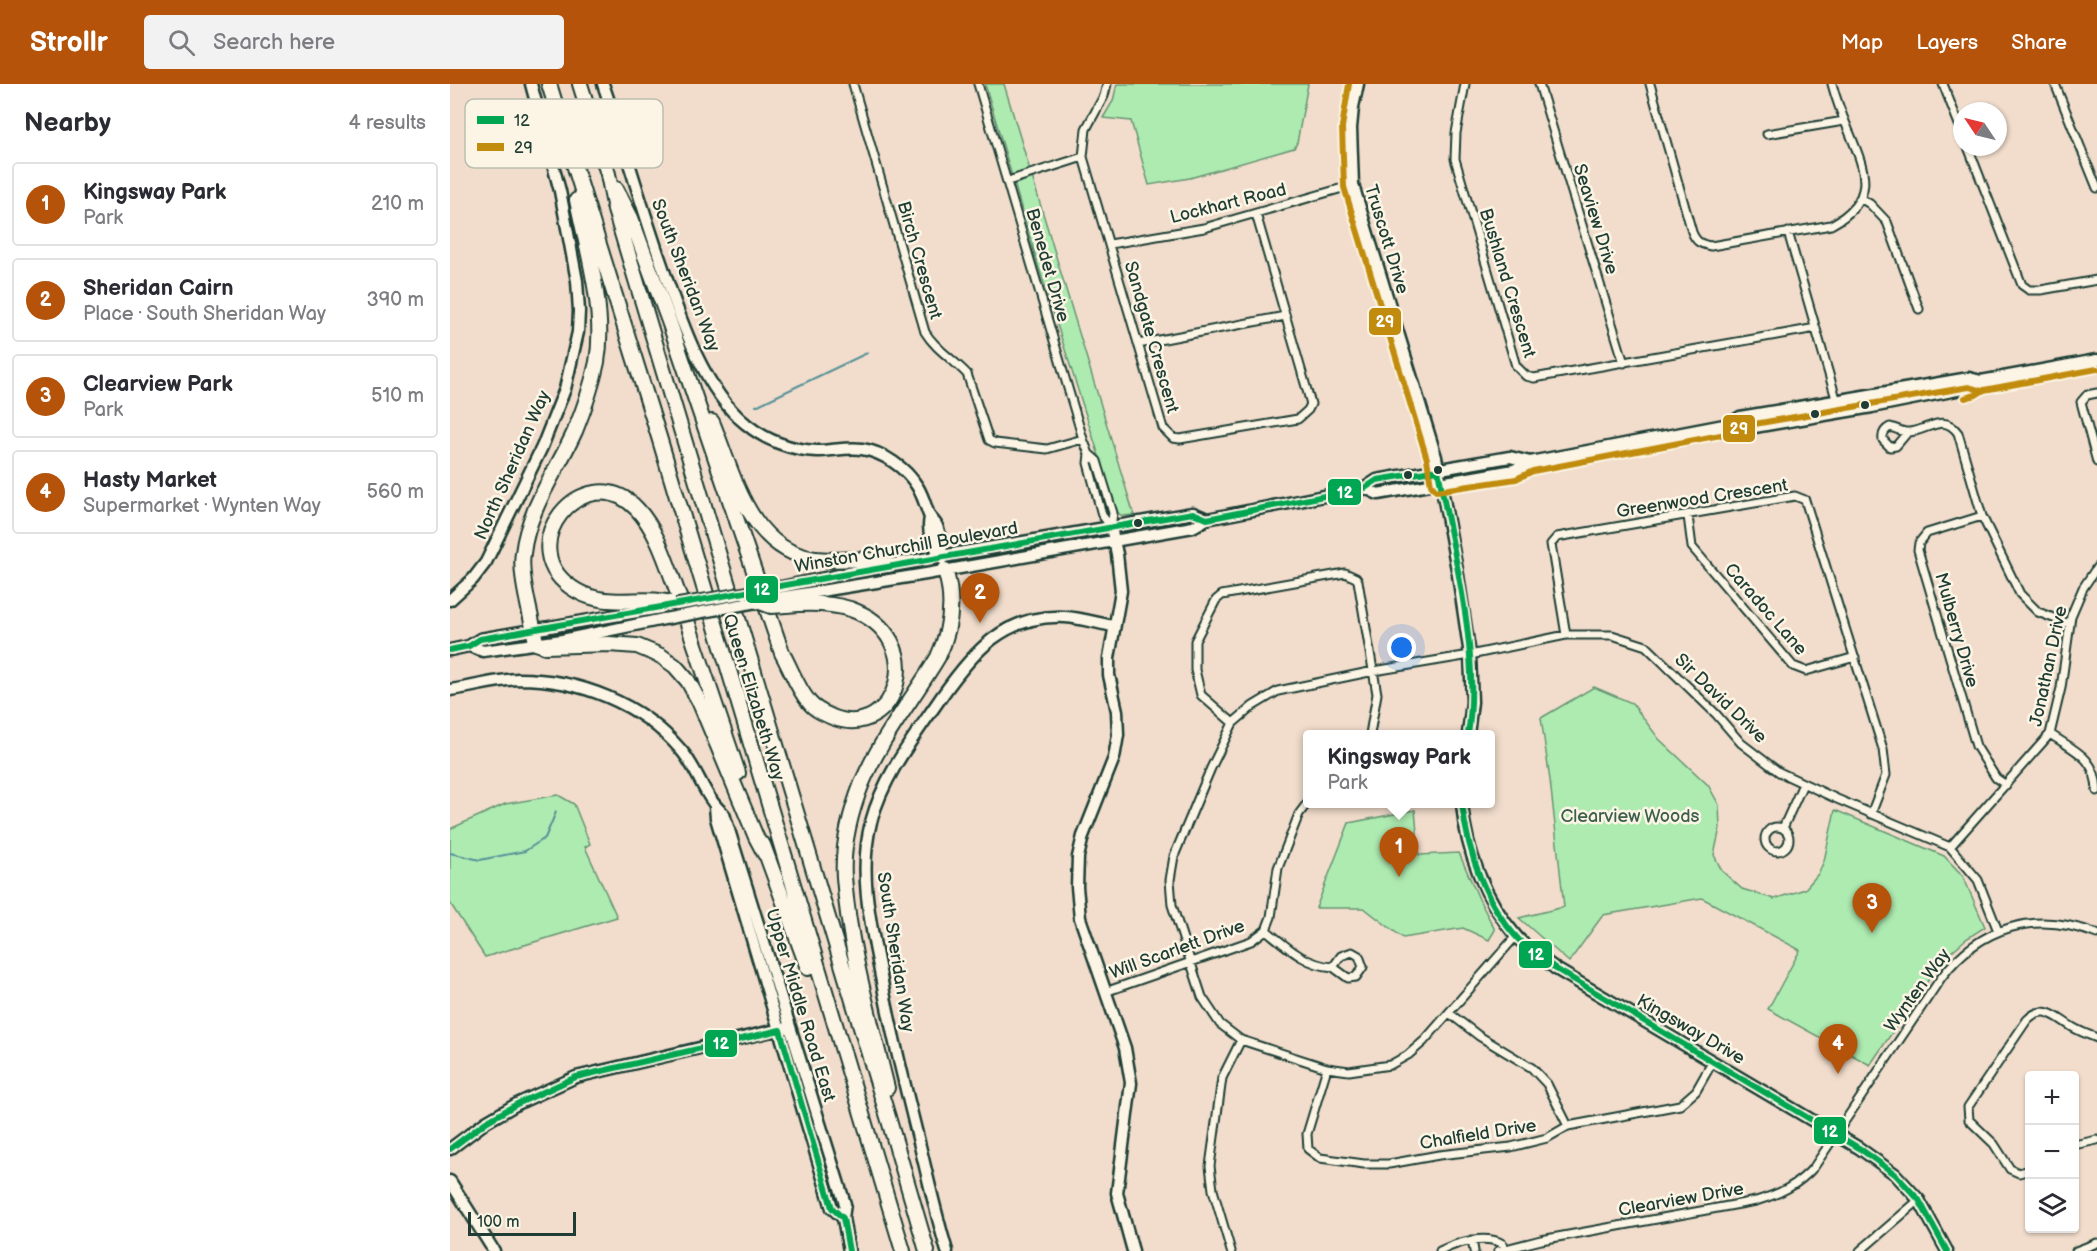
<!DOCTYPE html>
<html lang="en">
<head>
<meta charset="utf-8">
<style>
  :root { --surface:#fff; --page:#f2f2f3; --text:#2b2b33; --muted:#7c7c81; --line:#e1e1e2; --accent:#b45309 }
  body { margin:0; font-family:"Balsamiq Sans",sans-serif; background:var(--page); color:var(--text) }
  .controls { position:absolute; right:18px; bottom:18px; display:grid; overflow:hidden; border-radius:6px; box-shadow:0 2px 4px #0004 }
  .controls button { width:54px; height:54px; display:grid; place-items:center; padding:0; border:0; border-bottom:2px solid var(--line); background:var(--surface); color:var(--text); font:30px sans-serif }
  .compass { position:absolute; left:1503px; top:18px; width:54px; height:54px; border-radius:50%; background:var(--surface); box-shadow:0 2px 4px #0004; rotate:305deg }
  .scale { position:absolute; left:18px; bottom:15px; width:108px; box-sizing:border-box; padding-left:6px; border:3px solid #1f3d34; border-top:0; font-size:16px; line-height:21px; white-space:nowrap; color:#1f3d34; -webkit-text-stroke:4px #fcf5e5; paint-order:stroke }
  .you { position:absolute; left:952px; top:564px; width:21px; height:21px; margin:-15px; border:4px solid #fff; border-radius:50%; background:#1a73e8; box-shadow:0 0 0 9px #1a73e833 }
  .badge { display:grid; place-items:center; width:39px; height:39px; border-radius:50%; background:var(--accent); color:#fff; font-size:20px; font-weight:700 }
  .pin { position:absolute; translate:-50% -50px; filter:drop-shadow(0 2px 3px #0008) }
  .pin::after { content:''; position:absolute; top:32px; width:21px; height:18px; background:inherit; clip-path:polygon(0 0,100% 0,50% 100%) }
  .popup { position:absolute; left:853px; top:646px; width:192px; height:78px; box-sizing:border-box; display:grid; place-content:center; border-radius:6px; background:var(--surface); filter:drop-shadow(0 2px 4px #0005); font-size:20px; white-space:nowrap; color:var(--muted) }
  .popup b { font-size:22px; color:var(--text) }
  .popup::after { content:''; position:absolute; left:50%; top:100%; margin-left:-12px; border:12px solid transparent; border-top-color:var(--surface) }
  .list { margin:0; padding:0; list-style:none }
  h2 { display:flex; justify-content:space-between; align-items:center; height:78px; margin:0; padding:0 24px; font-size:26px }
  h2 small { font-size:20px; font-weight:400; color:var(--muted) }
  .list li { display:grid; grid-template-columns:39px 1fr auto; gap:18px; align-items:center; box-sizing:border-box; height:84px; margin:0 12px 12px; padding:0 12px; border:2px solid var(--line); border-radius:6px }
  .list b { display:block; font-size:22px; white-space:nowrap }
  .list p { margin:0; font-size:20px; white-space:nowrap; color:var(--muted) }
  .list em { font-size:20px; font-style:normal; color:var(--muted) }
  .icon { flex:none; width:33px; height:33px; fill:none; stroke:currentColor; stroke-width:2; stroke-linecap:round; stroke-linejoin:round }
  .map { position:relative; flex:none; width:1647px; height:1167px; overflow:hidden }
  header { display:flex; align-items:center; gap:36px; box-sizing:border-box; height:84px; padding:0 30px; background:var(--accent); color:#fff }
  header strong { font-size:28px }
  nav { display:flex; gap:33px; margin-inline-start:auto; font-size:21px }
  .search { width:420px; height:54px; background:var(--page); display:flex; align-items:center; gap:15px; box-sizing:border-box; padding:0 21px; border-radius:6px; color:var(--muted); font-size:22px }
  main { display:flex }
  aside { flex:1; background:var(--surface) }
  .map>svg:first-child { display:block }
</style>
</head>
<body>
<header>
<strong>Strollr</strong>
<div class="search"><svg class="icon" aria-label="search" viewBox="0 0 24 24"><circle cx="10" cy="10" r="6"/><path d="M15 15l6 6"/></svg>Search here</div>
<nav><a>Map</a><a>Layers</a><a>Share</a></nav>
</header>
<main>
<aside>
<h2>Nearby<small>4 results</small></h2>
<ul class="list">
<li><span class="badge">1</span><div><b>Kingsway Park</b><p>Park</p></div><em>210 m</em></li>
<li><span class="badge">2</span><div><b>Sheridan Cairn</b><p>Place · South Sheridan Way</p></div><em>390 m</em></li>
<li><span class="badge">3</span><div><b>Clearview Park</b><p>Park</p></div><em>510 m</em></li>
<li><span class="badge">4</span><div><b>Hasty Market</b><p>Supermarket · Wynten Way</p></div><em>560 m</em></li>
</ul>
</aside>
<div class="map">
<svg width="1647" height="1167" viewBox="0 0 1647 1167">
  <rect width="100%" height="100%" fill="#f2ddcc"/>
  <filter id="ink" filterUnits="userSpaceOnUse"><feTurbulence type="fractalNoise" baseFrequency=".0167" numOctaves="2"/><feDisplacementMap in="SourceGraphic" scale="12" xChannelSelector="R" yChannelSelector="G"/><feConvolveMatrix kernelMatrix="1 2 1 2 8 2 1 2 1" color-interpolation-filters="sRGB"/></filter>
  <g filter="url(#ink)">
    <path fill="#aeebb1" stroke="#669472" stroke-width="1.5" d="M535,0H554L684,431L672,432L667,428L588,181Z
      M667,0H858L847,59L844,64L740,94L699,101L681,37L653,34L663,17Z
      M1144,603L1182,619L1209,655L1258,701L1269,721L1270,744L1264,771L1272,787L1292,805L1324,815L1355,805L1368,790L1374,777L1385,726L1494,772L1513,792L1535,843L1516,855L1492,876L1420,981L1318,925L1350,866L1252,814L1153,831L1119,878L1069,834L1114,823L1100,696L1091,634Z
      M108,711L124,720L140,760L135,763L167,833L35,873L0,819V745L55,720Z
      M965,726L969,771L1009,769L1029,815L1045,846L1039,856L1013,844L953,854L914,824H866L899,739Z"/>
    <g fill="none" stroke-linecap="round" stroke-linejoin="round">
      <path stroke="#579198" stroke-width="2" d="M306,322L417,269
        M0,769L30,776L75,767L95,754L106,728"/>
      <defs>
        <path id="street" d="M403,0L475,248C486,266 503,275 517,290L539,356L545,359L597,365L633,355
          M528,0L633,355L639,370L647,377L663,429L661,443
          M657,0L654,12L636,45L633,73L713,344L723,354L730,355L848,335L858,326L861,320L806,130
          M1015,0L1006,49L1005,75L1066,282L1076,292L1084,294L1366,244
          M1089,0L1174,279
          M1200,0L1242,148C1246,158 1250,160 1261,162L1381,141C1429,115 1415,86 1398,45C1392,31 1386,15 1382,0
          M1493,0L1512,48
          M1605,0L1647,104
          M1317,50L1394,37
          M1518,63L1572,201L1579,206H1591L1647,196
          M558,97L633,73
          M1410,114L1420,120L1437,138L1469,225
          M1338,148L1387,318
          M660,160L754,144L903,101
          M688,260L835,232
          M1647,309L1637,311L1631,318L1647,378
          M1457,349L1446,362L1440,363L1433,356C1432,350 1434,346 1440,343C1446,344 1453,349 1459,348C1478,347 1493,328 1508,349L1532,432L1570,510L1588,528L1619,540
          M639,370L638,379L652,431L661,443
          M1238,432L1242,463L1343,582L1356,587L1405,573
          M1532,432L1477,449L1469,459L1468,466L1526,662L1546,694L1556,701
          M1116,551L1101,460L1107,453L1345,412L1355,416L1433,665L1436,691L1421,730
          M783,639L751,611L745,586V557L766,516L772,511L895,489L906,494L908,497L927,610L920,650
          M1600,650C1625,667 1646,673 1647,707
          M1315 755a12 12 0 1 1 24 0a12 12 0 1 1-24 0Z
          M1333,744L1353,700
          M1500,763L1600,650L1611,604L1621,532L1633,504L1647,483
          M816,846C837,863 855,881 883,883
          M1066,852L974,957L958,971L940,981L899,987L877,984L791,956L770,940L752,913L722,821L720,796L724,772L761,684L783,639L803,622L828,607L924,587L1020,571L1116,551H1162L1196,562L1266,630L1291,659L1329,688L1387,715L1500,763L1528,796L1548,847
          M902,868L909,872L913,883L906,893L898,894L883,883L891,872Z
          M655,908L801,857L816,846L821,833L828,784L849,730L858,718
          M999,929L1029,952L1082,984L1097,1000L1118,1042
          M877,984L857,1050L858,1065L870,1074L914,1080H939L989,1071L1061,1063L1097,1054L1118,1042L1230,1021L1246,1007L1263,977
          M1624,1061L1647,1056
          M1580,1086L1569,1089L1560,1085L1544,1060L1519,1036L1518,1023L1577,936C1594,918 1608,935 1624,944C1631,948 1639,951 1647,954
          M1022,1156L1024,1167
          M781,1167L763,1106L760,1082L772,994L791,956
          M990,1167C1008,1158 1035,1150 1053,1160L1055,1165
          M1048,1167L1091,1156L1306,1117C1329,1110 1347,1102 1364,1083L1491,894C1530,842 1586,826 1647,850
          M1410,1167L1469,1116
          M1626,1167L1647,1159"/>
        <path id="secondary" d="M153,0C174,60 191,121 212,181C229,231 253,306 296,340C315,356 341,366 367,367C381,367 397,363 412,365C433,368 456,384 467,402C473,411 475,421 479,431C481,435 485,438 487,442C491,452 492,462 491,473
          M908,0L903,23L901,44L903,101L986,373L1008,491L1020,571L1022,618L1018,650
          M1279,340L1293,345L1422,323L1522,303L1531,297L1647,276
          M915,404L928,410L1064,386L1080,378L1279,340L1290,333L1519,294L1531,297
          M480,434C476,450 485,462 492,475
          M661,443L667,470L671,507L659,574V591L667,627L668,651L664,674L633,752L628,773L627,803L630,834L675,964L681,999L667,1109L683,1167
          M331,503L438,481L743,429L757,435
          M334,513L476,490L743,443L757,435L915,404L927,396L1060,373L1080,378
          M0,516L23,495L36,478L92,363L115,305L128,248L129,227L127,197L110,107L81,0
          M19,562L33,567L112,556L214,535
          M0,566L19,562L30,555L222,522
          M0,606C22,603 46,596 68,595C129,595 191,619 231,666C248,685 254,714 274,730L395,1120L393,1134L399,1167
          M1012,720C1016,767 1035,816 1066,852C1077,865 1092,874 1106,885L1409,1064L1445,1090L1469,1116L1497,1167
          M265,722L266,734L382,1124L393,1134
          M0,1065L36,1038L67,1020L126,993L335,944
          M0,1097L44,1167
          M497,1167C486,1131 478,1094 469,1058C456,1006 443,955 433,903C423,849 407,793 421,738C434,690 465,652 492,612C523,568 555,530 615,533C631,534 647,539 663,542"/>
        <path id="highway" d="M99,0L209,353L453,1167
          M130,0L158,90L165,126L438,1033L477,1167
          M166,105L181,134L220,240L332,569C341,585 347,604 359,618C364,625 373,629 382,633C447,659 482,553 400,525C380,519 357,519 336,521
          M127,116C137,166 156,227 147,278C142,302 134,325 125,347C107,387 78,425 73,469C69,492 82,533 86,559L95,562L159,560L187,562L211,572L225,582L238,597L250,619L306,753L315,770
          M262,338C284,391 299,466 365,475C391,478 414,471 438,481
          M226,521C196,509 160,526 127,507C55,466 135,370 187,425C207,446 217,480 227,507L288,689
          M313,761L358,884
          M437,1004C420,934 399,864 394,793C392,762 401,727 412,699C431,654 463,615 488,573C501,545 505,517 495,486"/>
      </defs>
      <use href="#street" stroke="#1f3d34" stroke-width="11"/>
      <use href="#secondary" stroke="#1f3d34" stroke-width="15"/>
      <use href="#highway" stroke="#1f3d34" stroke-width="18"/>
      <use href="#street" stroke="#fcf5e5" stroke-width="7"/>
      <use href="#secondary" stroke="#fcf5e5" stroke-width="10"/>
      <use href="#highway" stroke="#fcf5e5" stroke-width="14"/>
      <defs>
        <path id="secondary-bridge" d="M226,521L331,503
          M214,535L334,513"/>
        <path id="highway-bridge" d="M307,517L321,522L336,521"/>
      </defs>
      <use href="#secondary-bridge" stroke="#1f3d34" stroke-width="15" stroke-linecap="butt"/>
      <use href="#highway-bridge" stroke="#1f3d34" stroke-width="18" stroke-linecap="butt"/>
      <use href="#secondary-bridge" stroke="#fcf5e5" stroke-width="10"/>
      <use href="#highway-bridge" stroke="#fcf5e5" stroke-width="14"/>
      <defs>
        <path id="bus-1" d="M0,566L19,562L30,555L743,429L757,435L915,404L927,396L988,386C1003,466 1031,570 1018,650
          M1012,720C1018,769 1035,820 1069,856C1080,867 1094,876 1106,885L1409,1064L1445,1090L1469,1116L1497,1167
          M0,1065L36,1038L67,1020L126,993L330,946L382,1124L393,1134L399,1167"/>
        <path id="bus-2" d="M899,0L892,43L894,103L977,375L981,401L986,407L1066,395L1083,387L1281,349L1293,342L1519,303L1529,306
          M1515,314L1526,311L1534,306L1647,285"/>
      </defs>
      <use href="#bus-1" stroke="#fcf5e5" stroke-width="10"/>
      <use href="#bus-2" stroke="#fcf5e5" stroke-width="10"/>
      <use href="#bus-1" stroke="#00a651" stroke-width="6"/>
      <use href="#bus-2" stroke="#c18c0d" stroke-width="6"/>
    </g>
  </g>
  <g fill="#1f3d34" stroke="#fcf5e5" stroke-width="2">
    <circle cx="1415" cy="321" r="5"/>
    <circle cx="1365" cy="330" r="5"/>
    <circle cx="988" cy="386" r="5"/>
    <circle cx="958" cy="391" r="5"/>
    <circle cx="688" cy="439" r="5"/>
  </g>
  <g text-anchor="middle" stroke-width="5" stroke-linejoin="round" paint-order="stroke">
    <g font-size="18" fill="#1f3d34" stroke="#fcf5e5">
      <text transform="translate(778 119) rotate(-14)" y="6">Lockhart Road</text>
      <text transform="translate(1146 135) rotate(73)" y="6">Seaview Drive</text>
      <text transform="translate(937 155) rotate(73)" y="6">Truscott Drive</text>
      <text transform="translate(470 176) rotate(74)" y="6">Birch Crescent</text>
      <text transform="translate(598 181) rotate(74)" y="6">Benedet Drive</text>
      <text transform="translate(236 191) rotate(69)" y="6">South Sheridan Way</text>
      <text transform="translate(1058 199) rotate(73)" y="6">Bushland Crescent</text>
      <text transform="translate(702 253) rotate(74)" y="6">Sandgate Crescent</text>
      <text transform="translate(62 381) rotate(-66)" y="6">North Sheridan Way</text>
      <text transform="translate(1252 414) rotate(-9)" y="6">Greenwood Crescent</text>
      <text transform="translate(456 463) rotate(-10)" y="6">Winston Churchill Boulevard</text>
      <text transform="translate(1316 525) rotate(49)" y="6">Caradoc Lane</text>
      <text transform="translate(1507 546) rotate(74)" y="6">Mulberry Drive</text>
      <text transform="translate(1598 582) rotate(-78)" y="6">Jonathan Drive</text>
      <text transform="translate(304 613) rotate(73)" y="6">Queen Elizabeth Way</text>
      <text transform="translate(1271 614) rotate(44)" y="6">Sir David Drive</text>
      <text transform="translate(727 865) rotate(-20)" y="6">Will Scarlett Drive</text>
      <text transform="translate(446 868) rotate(81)" y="6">South Sheridan Way</text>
      <text transform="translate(1467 906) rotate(-54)" y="6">Wynten Way</text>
      <text transform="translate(351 921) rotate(73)" y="6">Upper Middle Road East</text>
      <text transform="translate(1241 945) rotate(30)" y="6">Kingsway Drive</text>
      <text transform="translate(1028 1050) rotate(-9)" y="6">Chalfield Drive</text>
      <text transform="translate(1231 1115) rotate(-10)" y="6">Clearview Drive</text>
    </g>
    <g font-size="18" fill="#3c604d" stroke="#fcf5e5">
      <text x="1180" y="738">Clearview Woods</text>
    </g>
  </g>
  <rect x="15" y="15" width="198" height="69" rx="9" fill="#fcf5e5" stroke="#babeb0" stroke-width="1.5"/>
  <rect x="27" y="32" width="27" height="8" fill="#00a651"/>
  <rect x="27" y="59" width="27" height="8" fill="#c18c0d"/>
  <g font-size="16" fill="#1f3d34">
    <text x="64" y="42">12</text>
    <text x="64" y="69">29</text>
  </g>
  <g stroke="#fcf5e5" stroke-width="2">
    <rect x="918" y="223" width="34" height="29" rx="6" fill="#c18c0d"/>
    <rect x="1272" y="330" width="34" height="29" rx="6" fill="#c18c0d"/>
    <rect x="877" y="394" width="35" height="28" rx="6" fill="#00a651"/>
    <rect x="295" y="491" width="34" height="29" rx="6" fill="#00a651"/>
    <rect x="1068" y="856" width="35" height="29" rx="6" fill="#00a651"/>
    <rect x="254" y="945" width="34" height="29" rx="6" fill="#00a651"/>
    <rect x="1363" y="1032" width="34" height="29" rx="6" fill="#00a651"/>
  </g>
  <g font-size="16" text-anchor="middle" font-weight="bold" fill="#fff">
    <text x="935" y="243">29</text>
    <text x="1289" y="350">29</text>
    <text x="895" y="414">12</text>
    <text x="312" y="511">12</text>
    <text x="1086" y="876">12</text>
    <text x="271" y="965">12</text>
    <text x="1380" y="1053">12</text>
  </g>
</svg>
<div class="controls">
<button>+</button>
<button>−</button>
<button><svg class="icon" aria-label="layers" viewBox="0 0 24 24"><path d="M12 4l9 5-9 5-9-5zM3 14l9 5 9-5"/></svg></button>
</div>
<svg class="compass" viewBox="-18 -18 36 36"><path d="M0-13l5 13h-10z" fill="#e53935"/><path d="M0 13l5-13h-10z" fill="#7c7c81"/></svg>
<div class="scale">100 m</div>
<div class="you"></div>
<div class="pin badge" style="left:949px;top:793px">1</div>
<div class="popup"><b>Kingsway Park</b>Park</div>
<div class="pin badge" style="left:530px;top:539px">2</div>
<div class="pin badge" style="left:1422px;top:849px">3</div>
<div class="pin badge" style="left:1388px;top:990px">4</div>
</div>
</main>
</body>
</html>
